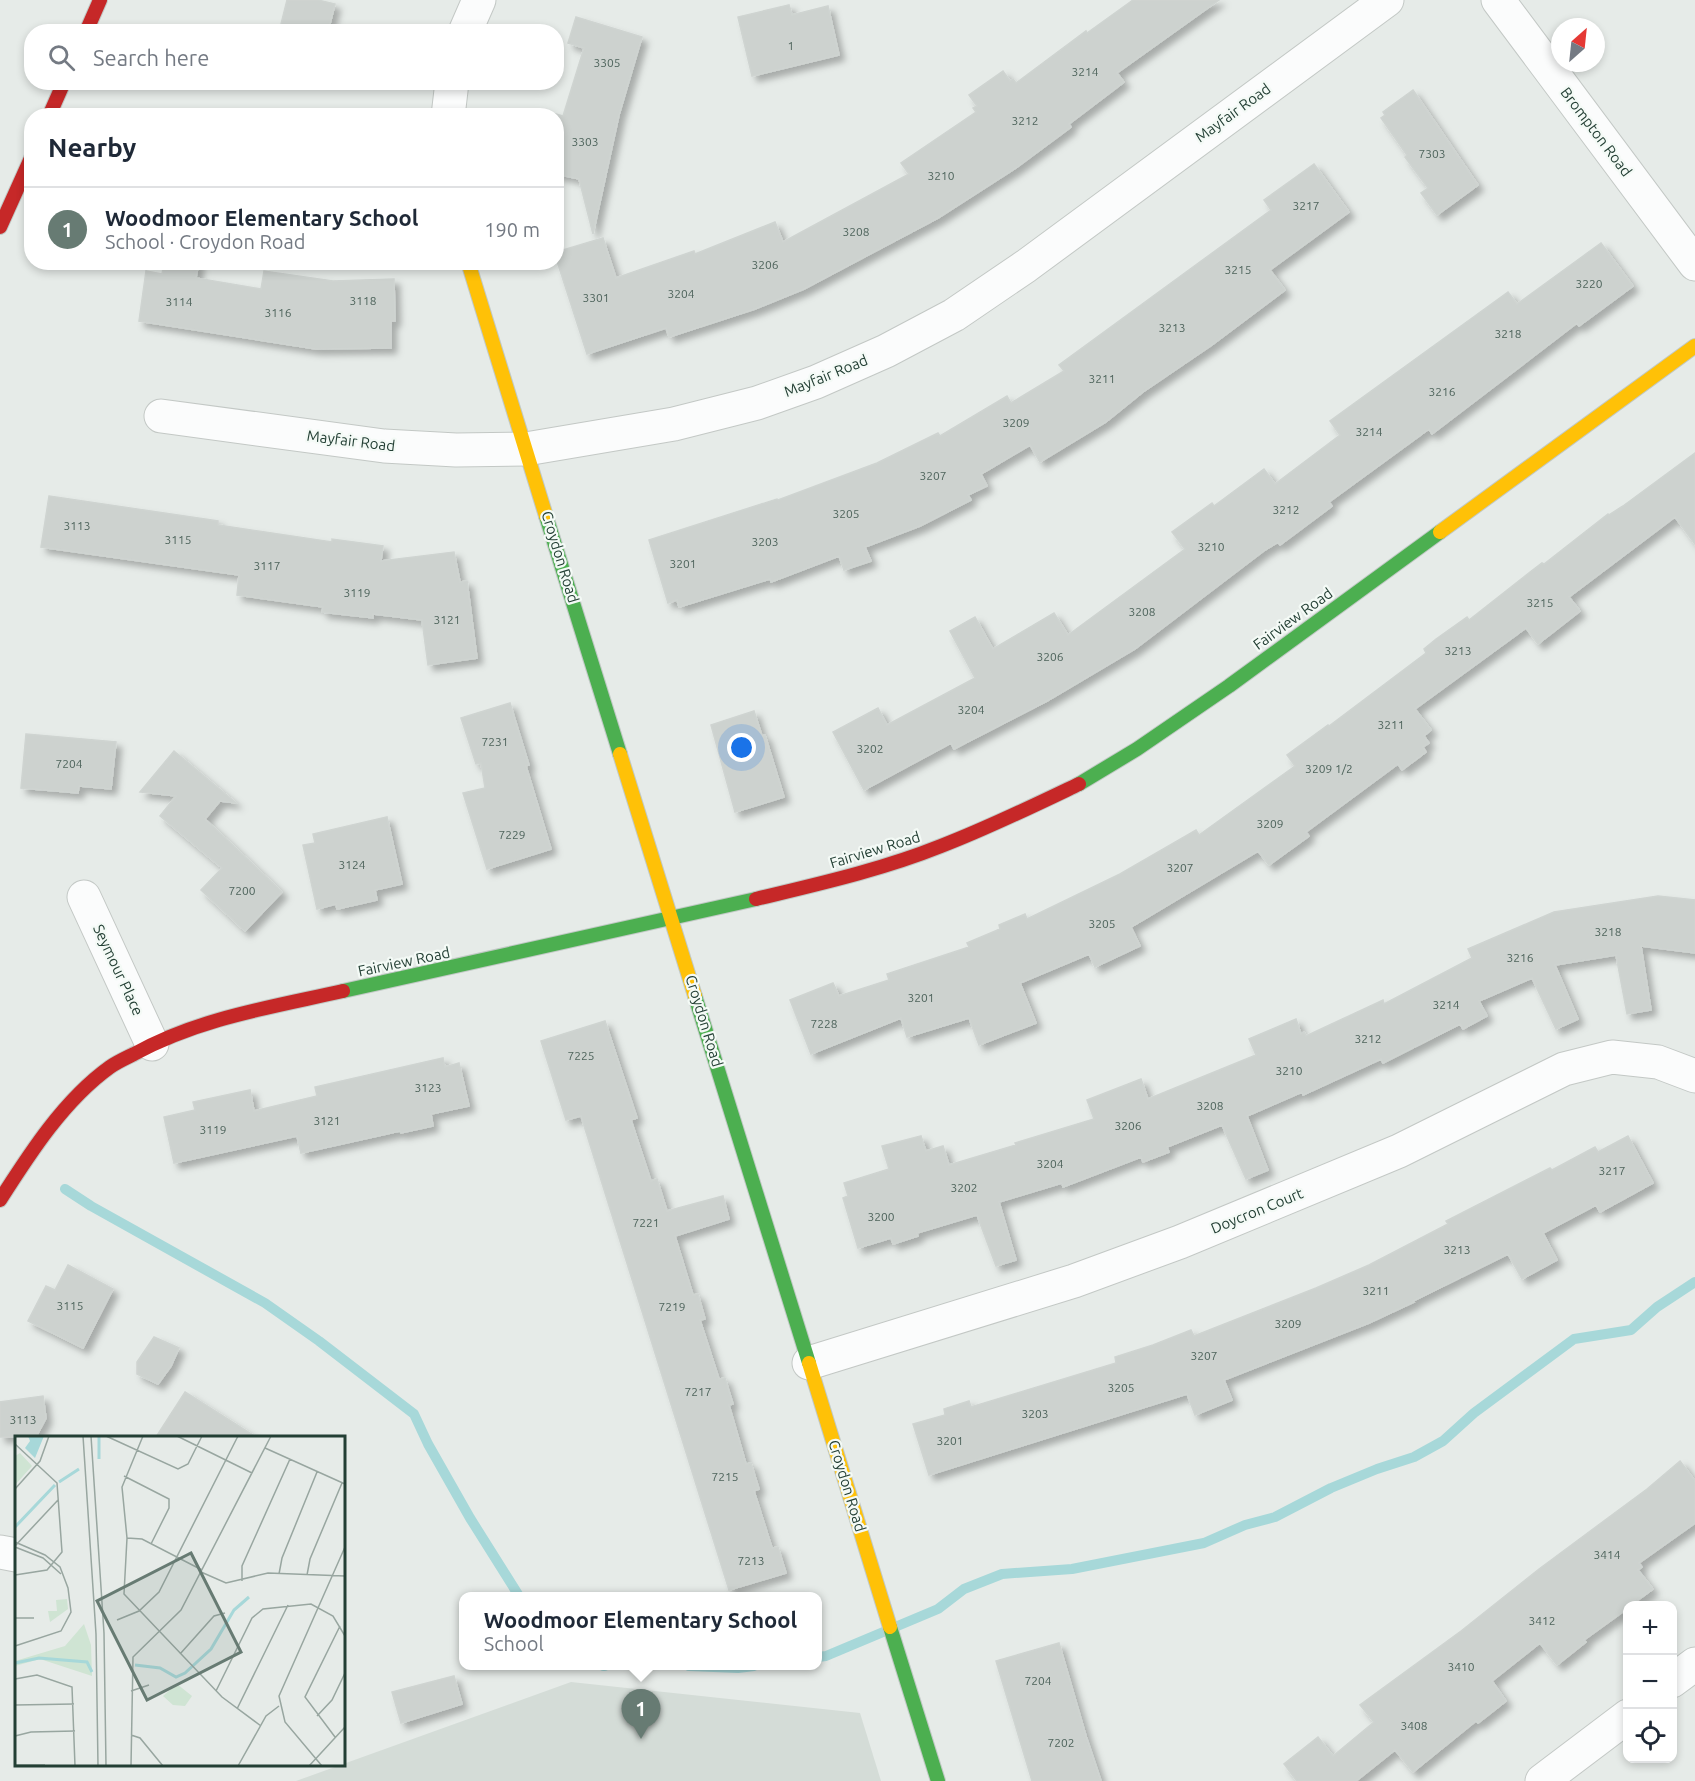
<!DOCTYPE html>
<html lang="en">
<head>
<meta charset="utf-8">
<style>
  :root { --surface:#fff; --page:#f6f6f7; --text:#1f2937; --muted:#747a83; --line:#e0e1e3; --accent:#677b73 }
  body { margin:0; font-family:Ubuntu,sans-serif; background:var(--page); color:var(--text) }
  .controls { position:absolute; right:18px; bottom:18px; display:grid; overflow:hidden; border-radius:12px; box-shadow:0 3px 9px #0003 }
  .controls button { width:54px; height:54px; display:grid; place-items:center; padding:0; border:0; border-bottom:2px solid var(--line); background:var(--surface); color:var(--text); font:30px sans-serif }
  .compass { position:absolute; left:1551px; top:18px; width:54px; height:54px; border-radius:50%; background:var(--surface); box-shadow:0 3px 9px #0003; rotate:27deg }
  .you { position:absolute; left:742px; top:748px; width:21px; height:21px; margin:-15px; border:4px solid #fff; border-radius:50%; background:#1a73e8; box-shadow:0 0 0 9px #1a73e833 }
  .badge { display:grid; place-items:center; width:39px; height:39px; border-radius:50%; background:var(--accent); color:#fff; font-size:20px; font-weight:700 }
  .pin { position:absolute; translate:-50% -50px; filter:drop-shadow(0 2px 3px #0008) }
  .pin::after { content:''; position:absolute; top:32px; width:21px; height:18px; background:inherit; clip-path:polygon(0 0,100% 0,50% 100%) }
  .popup { position:absolute; left:459px; top:1592px; width:363px; height:78px; box-sizing:border-box; display:grid; place-content:center; border-radius:12px; background:var(--surface); filter:drop-shadow(0 2px 4px #0005); font-size:20px; white-space:nowrap; color:var(--muted) }
  .popup b { font-size:22px; color:var(--text) }
  .popup::after { content:''; position:absolute; left:50%; top:100%; margin-left:-12px; border:12px solid transparent; border-top-color:var(--surface) }
  .list { margin:0; padding:0; list-style:none }
  h2 { display:flex; justify-content:space-between; align-items:center; height:78px; margin:0; padding:0 24px; font-size:26px }
  h2 small { font-size:20px; font-weight:400; color:var(--muted) }
  .list li { display:grid; grid-template-columns:39px 1fr auto; gap:18px; align-items:center; box-sizing:border-box; height:84px; padding:0 24px; border-top:2px solid var(--line) }
  .list b { display:block; font-size:22px; white-space:nowrap }
  .list p { margin:0; font-size:20px; white-space:nowrap; color:var(--muted) }
  .list em { font-size:20px; font-style:normal; color:var(--muted) }
  .icon { flex:none; width:33px; height:33px; fill:none; stroke:currentColor; stroke-width:2; stroke-linecap:round; stroke-linejoin:round }
  .map { position:relative; flex:none; width:1695px; height:1781px; overflow:hidden }
  .search { position:absolute; background:var(--surface); box-shadow:0 3px 9px #0003; left:24px; top:24px; width:540px; height:66px; display:flex; align-items:center; gap:15px; box-sizing:border-box; padding:0 21px; border-radius:24px; color:var(--muted); font-size:22px }
  .panel { position:absolute; background:var(--surface); box-shadow:0 3px 9px #0003; left:24px; top:108px; width:540px; height:162px; border-radius:24px }
  .map>svg:first-child { display:block }
</style>
</head>
<body>
<div class="map">
<svg width="1695" height="1781" viewBox="0 0 1695 1781">
  <defs>
    <filter id="shadow"><feDropShadow dx="5.5" dy="5.5" stdDeviation="3" flood-color="#0004"/></filter>
  </defs>
  <rect width="100%" height="100%" fill="#e6ebe8"/>
  <path fill="#d4dcd7" d="M571,1682L860,1713L881,1781H296Z"/>
  <g fill="none" stroke-linecap="round" stroke-linejoin="round">
    <path stroke="#a7d8d9" stroke-width="10" d="M65,1189L91,1206L265,1303L319,1341L414,1414L428,1444L470,1518L519,1596
      M818,1657L826,1656L938,1609L964,1589L1002,1574L1072,1569L1204,1543L1245,1525L1275,1517L1331,1488L1377,1469L1414,1457L1443,1441L1474,1413L1574,1339L1631,1330L1657,1307L1695,1282
      M603,1666H605
      M689,1666L738,1668L754,1666"/>
  </g>
  <path fill="#cdd2cf" stroke="#cfd4d1" stroke-width="1.5" filter="url(#shadow)" d="M287,0H318L335,4L328,32H279Z
    M1133,0H1219L1117,73L1124,82L1069,124L1071,127L1016,168L938,218L804,289L755,309L669,337L666,328L587,354L556,258V252L603,238L616,278L694,251L695,254L775,222L783,242L909,174L901,163L976,112L973,108L977,106L969,95L1003,71L1010,81L1013,79L1016,83L1086,31L1087,33Z
    M789,5L792,15L828,6L839,55L752,76L738,17Z
    M576,17L642,37L619,115L593,234L579,179L556,174V114L563,116L584,48L568,43Z
    M1413,90L1478,185L1437,215L1421,193L1428,188L1405,157L1407,155L1381,118L1385,115L1383,112Z
    M1314,164L1349,212L1270,270L1285,290L1212,345L1143,392L1106,422L1040,462L1030,445L981,474L987,486L968,495L971,500L920,526L865,547L871,561L844,570L839,556L771,582L770,579L679,607L677,600L668,603L649,540L777,499L778,500L877,463L938,433L940,436L1007,396L1011,403L1064,371L1059,365L1271,210L1264,200Z
    M1601,243L1633,286L1579,326L1577,323L1432,434L1429,429L1329,502L1332,506L1280,545L1278,542L1265,550L1135,649L1047,701L954,749L951,743L864,790L833,732L878,708L887,725L975,678L950,631L975,617L993,649L1054,613L1068,635L1185,549L1172,532L1212,503L1214,506L1264,469L1275,484L1340,435L1330,421L1508,292L1517,304Z
    M164,262H199L196,278L261,289L264,271L333,281L394,279L395,321H391V348L316,349L139,321L146,271L162,274Z
    M1695,453V544L1675,517L1569,597L1580,611L1538,644L1526,628L1415,709L1431,730L1424,736L1429,743L1423,747L1426,752L1402,770L1398,764L1306,832L1309,836L1269,865L1258,851L1131,927L1140,946L1095,967L1089,954L1020,983L1036,1023L979,1045L969,1018L907,1037L901,1018L811,1054L790,1000L833,983L839,996L889,980L887,974L969,947L967,943L1000,929L999,925L1025,914L1027,919L1120,874L1196,830L1199,835L1295,766L1287,755L1328,725L1329,726L1426,653L1424,649L1436,639L1467,617L1469,620L1530,572L1542,563L1544,564L1608,514L1609,515L1623,506Z
    M49,496L218,521V525L332,542V539L383,546L381,561L454,552L460,582L467,581L477,658L428,665L422,620L373,614V618L322,612L323,607L237,595L239,575L41,547Z
    M510,703L529,765L526,766L551,849L487,869L463,793L485,788L481,763L476,764L461,718Z
    M754,711L762,736L765,735L784,797L735,812L711,725Z
    M26,734L116,742L111,789L79,786L78,793L21,788Z
    M174,751L236,803L220,801L205,819L282,892L245,931L201,890L222,868L160,816L176,796L140,792Z
    M387,817L402,884L375,890L377,900L337,909L336,904L317,909L303,845L315,843L313,834Z
    M1658,896L1695,900V953L1641,946L1651,1010L1627,1014L1616,955L1555,965L1578,1019L1556,1029L1532,978L1479,1001L1487,1016L1463,1029L1460,1024L1383,1063L1381,1059L1303,1095L1302,1092L1247,1116L1268,1170L1246,1179L1222,1125L1167,1147L1169,1152L1143,1162L1141,1157L1063,1187L1062,1183L999,1202L1016,1260L996,1266L977,1215L917,1233L918,1236L893,1244L891,1238L858,1248L843,1198L848,1196L844,1183L889,1169L882,1146L921,1136L926,1151L943,1146L949,1165L1016,1145L1015,1143L1094,1119L1087,1100L1141,1079L1148,1099L1256,1055L1249,1039L1296,1019L1301,1034L1304,1032L1306,1036L1383,1000L1384,1004L1472,958L1468,949L1554,912Z
    M605,1021L637,1118L631,1120L651,1181L657,1179L667,1211L723,1196L729,1219L675,1236L693,1295L698,1294L705,1319L700,1320L719,1379L725,1378L733,1404L729,1405L746,1464L751,1463L759,1489L754,1491L772,1548L778,1547L786,1573L729,1590L581,1116L566,1120L541,1041Z
    M443,1058L445,1067L459,1063L469,1106L431,1114L433,1126L401,1133L400,1131L301,1153L297,1136L174,1163L164,1117L195,1110L193,1102L250,1090L254,1111L317,1096L315,1087Z
    M1628,1136L1653,1183L1600,1212L1596,1205L1543,1233L1557,1260L1522,1279L1508,1254L1413,1301L1414,1302L1369,1323L1224,1380L1232,1400L1195,1415L1187,1394L929,1475L913,1424L945,1415L944,1409L969,1401L971,1407L1116,1363L1115,1357L1153,1345L1191,1330L1194,1336L1316,1288L1369,1265L1448,1224L1446,1221L1550,1168L1552,1170L1595,1147L1598,1152Z
    M68,1265L113,1289L83,1348L28,1321L46,1286L55,1290Z
    M154,1337L179,1348L171,1366L158,1384L137,1374V1362Z
    M185,1392L256,1437H156Z
    M43,1396L46,1418L36,1437H0V1402Z
    M1680,1461L1695,1481V1523L1639,1563L1642,1567L1638,1570L1653,1589L1631,1605H1628V1608L1584,1640L1586,1642L1557,1665L1540,1643L1492,1681L1506,1701L1478,1723L1476,1721L1413,1772L1395,1750L1356,1781H1297L1284,1764L1318,1737L1333,1756L1374,1722L1360,1705L1461,1631L1539,1569L1647,1489Z
    M1059,1643L1086,1736L1101,1781H1032L996,1661Z
    M454,1676L462,1704L401,1723L392,1692Z"/>
  <g fill="none" stroke-linecap="round" stroke-linejoin="round">
    <defs>
      <path id="street" d="M1498,0L1695,264
        M465,32L479,0
        M448,116L452,82
        M161,416L384,446L456,450L526,449L674,424L757,403L816,382L886,351L954,315L1026,266L1387,0
        M84,897L152,1044
        M809,1363L1074,1281L1180,1242L1399,1151L1564,1069L1612,1057L1658,1062L1695,1076
        M0,1552L16,1555
        M1672,1681L1695,1664
        M1542,1781L1628,1716"/>
      <path id="fast" d="M546,516L620,754
        M1079,784L1137,749L1229,686L1440,532
        M343,991L756,899
        M695,996L809,1363
        M890,1627L938,1781"/>
      <path id="slow" d="M468,262L546,516
        M1440,532L1695,346
        M620,754L695,996
        M809,1363L890,1627"/>
      <path id="jam" d="M86,32L100,0
        M49,116L64,82
        M0,227L32,156
        M756,899C818,884 881,870 941,846C988,828 1033,806 1079,784
        M0,1200C30,1153 64,1100 110,1067C117,1062 126,1058 134,1054C199,1018 272,1007 343,991"/>
    </defs>
    <use href="#street" stroke="#c3c8c5" stroke-width="35"/>
    <use href="#fast" stroke="#c1c9c5" stroke-width="16"/>
    <use href="#slow" stroke="#c1c9c5" stroke-width="16"/>
    <use href="#jam" stroke="#c1c9c5" stroke-width="16"/>
    <use href="#street" stroke="#fbfcfc" stroke-width="33"/>
    <use href="#fast" stroke="#4caf50" stroke-width="14"/>
    <use href="#slow" stroke="#ffc107" stroke-width="14"/>
    <use href="#jam" stroke="#c62828" stroke-width="14"/>
  </g>
  <g text-anchor="middle" stroke-width="4.5" stroke-linejoin="round" paint-order="stroke">
    <g font-size="12" fill="#4e645c">
      <text x="791" y="50">1</text>
      <text x="607" y="67">3305</text>
      <text x="1085" y="76">3214</text>
      <text x="1025" y="125">3212</text>
      <text x="585" y="146">3303</text>
      <text x="1432" y="158">7303</text>
      <text x="941" y="180">3210</text>
      <text x="1306" y="210">3217</text>
      <text x="856" y="236">3208</text>
      <text x="765" y="269">3206</text>
      <text x="1238" y="274">3215</text>
      <text x="1589" y="288">3220</text>
      <text x="681" y="298">3204</text>
      <text x="596" y="302">3301</text>
      <text x="363" y="305">3118</text>
      <text x="179" y="306">3114</text>
      <text x="278" y="317">3116</text>
      <text x="1172" y="332">3213</text>
      <text x="1508" y="338">3218</text>
      <text x="1102" y="383">3211</text>
      <text x="1442" y="396">3216</text>
      <text x="1016" y="427">3209</text>
      <text x="1369" y="436">3214</text>
      <text x="933" y="480">3207</text>
      <text x="1286" y="514">3212</text>
      <text x="846" y="518">3205</text>
      <text x="77" y="530">3113</text>
      <text x="178" y="544">3115</text>
      <text x="765" y="546">3203</text>
      <text x="1211" y="551">3210</text>
      <text x="683" y="568">3201</text>
      <text x="267" y="570">3117</text>
      <text x="357" y="597">3119</text>
      <text x="1540" y="607">3215</text>
      <text x="1142" y="616">3208</text>
      <text x="447" y="624">3121</text>
      <text x="1458" y="655">3213</text>
      <text x="1050" y="661">3206</text>
      <text x="971" y="714">3204</text>
      <text x="1391" y="729">3211</text>
      <text x="495" y="746">7231</text>
      <text x="870" y="753">3202</text>
      <text x="69" y="768">7204</text>
      <text x="1329" y="773">3209 1/2</text>
      <text x="1270" y="828">3209</text>
      <text x="512" y="839">7229</text>
      <text x="352" y="869">3124</text>
      <text x="1180" y="872">3207</text>
      <text x="242" y="895">7200</text>
      <text x="1102" y="928">3205</text>
      <text x="1608" y="936">3218</text>
      <text x="1520" y="962">3216</text>
      <text x="921" y="1002">3201</text>
      <text x="1446" y="1009">3214</text>
      <text x="824" y="1028">7228</text>
      <text x="1368" y="1043">3212</text>
      <text x="581" y="1060">7225</text>
      <text x="1289" y="1075">3210</text>
      <text x="428" y="1092">3123</text>
      <text x="1210" y="1110">3208</text>
      <text x="327" y="1125">3121</text>
      <text x="1128" y="1130">3206</text>
      <text x="213" y="1134">3119</text>
      <text x="1050" y="1168">3204</text>
      <text x="1612" y="1175">3217</text>
      <text x="964" y="1192">3202</text>
      <text x="881" y="1221">3200</text>
      <text x="646" y="1227">7221</text>
      <text x="1457" y="1254">3213</text>
      <text x="1376" y="1295">3211</text>
      <text x="70" y="1310">3115</text>
      <text x="672" y="1311">7219</text>
      <text x="1288" y="1328">3209</text>
      <text x="1204" y="1360">3207</text>
      <text x="1121" y="1392">3205</text>
      <text x="698" y="1396">7217</text>
      <text x="1035" y="1418">3203</text>
      <text x="23" y="1424">3113</text>
      <text x="950" y="1445">3201</text>
      <text x="725" y="1481">7215</text>
      <text x="1607" y="1559">3414</text>
      <text x="751" y="1565">7213</text>
      <text x="1542" y="1625">3412</text>
      <text x="1461" y="1671">3410</text>
      <text x="1038" y="1685">7204</text>
      <text x="1414" y="1730">3408</text>
      <text x="1061" y="1747">7202</text>
    </g>
    <g font-size="15" fill="#233f34" stroke="#f4faf6">
      <text transform="translate(1233 113) rotate(-36)" y="5">Mayfair Road</text>
      <text transform="translate(1596 132) rotate(53)" y="5">Brompton Road</text>
      <text transform="translate(826 376) rotate(-22)" y="5">Mayfair Road</text>
      <text transform="translate(351 441) rotate(7)" y="5">Mayfair Road</text>
      <text transform="translate(560 557) rotate(73)" y="5">Croydon Road</text>
      <text transform="translate(1293 619) rotate(-36)" y="5">Fairview Road</text>
      <text transform="translate(875 850) rotate(-17)" y="5">Fairview Road</text>
      <text transform="translate(404 962) rotate(-12)" y="5">Fairview Road</text>
      <text transform="translate(118 970) rotate(65)" y="5">Seymour Place</text>
      <text transform="translate(704 1021) rotate(73)" y="5">Croydon Road</text>
      <text transform="translate(1257 1211) rotate(-22)" y="5">Doycron Court</text>
      <text transform="translate(847 1486) rotate(73)" y="5">Croydon Road</text>
    </g>
  </g>
  <g transform="translate(15 1436)">
    <rect width="330" height="330" fill="#e6ebe8"/>
    <path d="M5,17L17,30L0,49V20ZM52,163L53,173L35,186L33,175H42L41,164ZM69,188L76,209L77,240L25,223L0,230V225L50,210ZM162,248L177,260L170,270L158,269L148,260Z" fill="#cfe4d3"/>
    <path d="M13,0H29L20,22L10,12L15,5Z" fill="#a7d8d9"/>
    <path fill="none" stroke="#a7d8d9" stroke-width="3" d="M84,23V0M44,46L64,33M0,91L40,49M0,227L24,222L72,226L77,236M120,229L145,232L161,241L170,237L196,213L219,174L234,161"/>
    <path fill="none" stroke="#98a6a0" stroke-width="1.5" d="M68,0L81,198L83,330M76,0L89,197L91,330M91,0L163,33L173,28L187,0M128,0L107,51L112,102L109,158L207,261L246,290M162,0L237,37M0,8L42,47L47,116L32,134L0,139M250,12L330,48M109,40L154,63V72L136,108M0,53L25,25L34,0M112,102L127,103L187,134M0,106L30,119L45,131L53,152L56,176L46,195L0,210M0,110L43,64M0,111L28,122L46,138M186,136L211,147L253,137L330,140M264,138L267,122L302,36M292,139L295,123L327,47M227,145V130L275,23M0,182H19M102,184L124,175L144,156L223,0M165,218L199,180L210,177M0,243L22,239L57,251L60,330M116,255L134,249M201,255L237,182L248,173L296,168L318,180L330,200M0,269L59,268M222,273L273,169M302,280L317,264L330,237M116,299L125,302L148,330M0,300L16,296L60,295M320,301L290,261L325,190M0,329H30M116,330L118,221L166,174L256,0M223,330L251,280L264,270M294,330L330,291M307,330L270,286L264,260L330,111"/>
    <path fill="#677b73" fill-opacity="0.15" stroke="#677b73" stroke-width="3" d="M176,117L226,216L132,264L82,165Z"/>
    <rect width="330" height="330" fill="none" stroke="#233f34" stroke-width="3"/>
  </g>
</svg>
<div class="controls">
<button>+</button>
<button>−</button>
<button><svg class="icon" aria-label="locate" viewBox="0 0 24 24"><circle cx="12" cy="12" r="6"/><path d="M12 2v4M12 18v4M2 12h4M18 12h4"/></svg></button>
</div>
<svg class="compass" viewBox="-18 -18 36 36"><path d="M0-13l5 13h-10z" fill="#e53935"/><path d="M0 13l5-13h-10z" fill="#747a83"/></svg>
<div class="you"></div>
<div class="pin badge" style="left:641px;top:1739px">1</div>
<div class="popup"><b>Woodmoor Elementary School</b>School</div>
<div class="search"><svg class="icon" aria-label="search" viewBox="0 0 24 24"><circle cx="10" cy="10" r="6"/><path d="M15 15l6 6"/></svg>Search here</div>
<section class="panel">
<h2>Nearby<small></small></h2>
<ul class="list">
<li><span class="badge">1</span><div><b>Woodmoor Elementary School</b><p>School · Croydon Road</p></div><em>190 m</em></li>
</ul>
</section>
</div>
</body>
</html>
